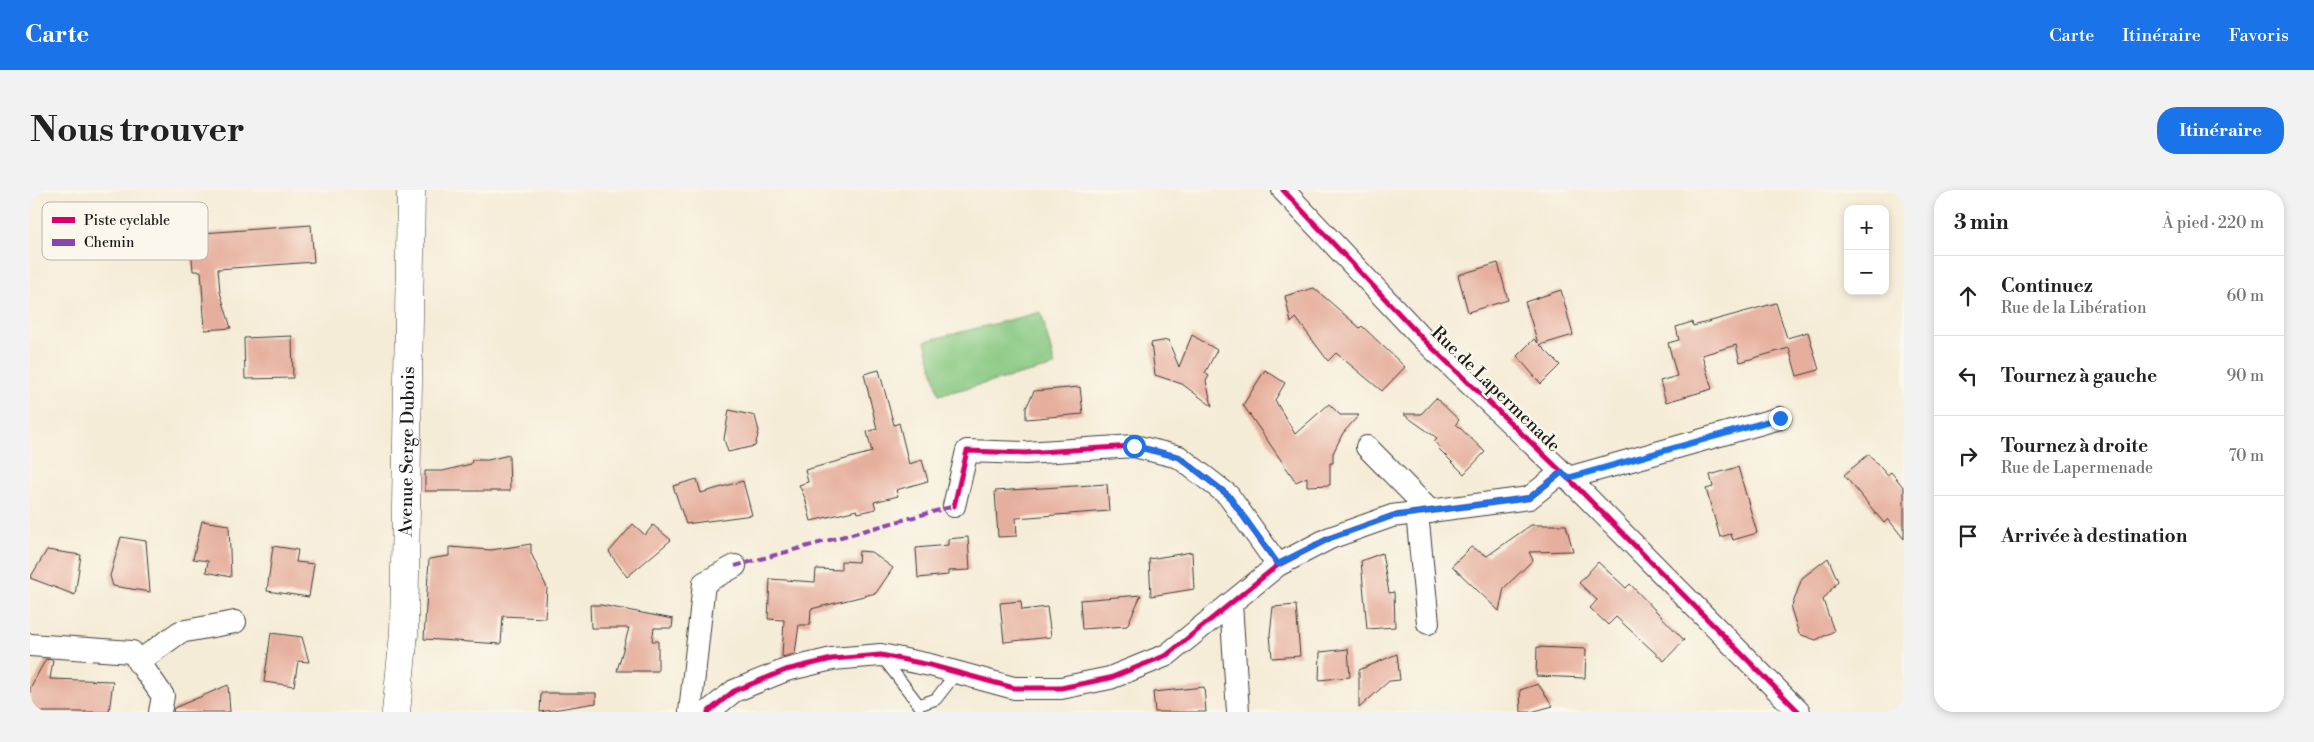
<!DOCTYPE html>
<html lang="fr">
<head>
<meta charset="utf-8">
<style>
  :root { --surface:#fff; --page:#f2f2f2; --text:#222; --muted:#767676; --line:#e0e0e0; --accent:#1a73e8 }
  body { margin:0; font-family:"Libre Bodoni",serif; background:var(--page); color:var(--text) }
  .controls { position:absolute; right:15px; top:15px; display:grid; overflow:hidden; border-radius:10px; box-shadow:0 2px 8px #0003 }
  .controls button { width:45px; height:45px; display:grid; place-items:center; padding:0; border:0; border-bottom:1px solid var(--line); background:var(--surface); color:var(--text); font:25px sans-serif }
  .stop { position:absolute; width:15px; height:15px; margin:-11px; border:4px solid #1a73e8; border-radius:50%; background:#fff }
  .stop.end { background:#1a73e8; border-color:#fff; box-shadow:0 1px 5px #0008 }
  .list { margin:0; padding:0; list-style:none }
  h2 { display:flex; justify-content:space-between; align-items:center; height:65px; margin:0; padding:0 20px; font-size:21px }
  h2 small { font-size:16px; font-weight:400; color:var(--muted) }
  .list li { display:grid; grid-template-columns:32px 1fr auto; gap:15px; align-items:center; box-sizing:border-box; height:80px; padding:0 20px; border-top:1px solid var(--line) }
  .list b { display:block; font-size:19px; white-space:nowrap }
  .list p { margin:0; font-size:16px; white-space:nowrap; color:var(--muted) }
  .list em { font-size:16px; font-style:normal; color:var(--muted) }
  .icon { flex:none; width:28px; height:28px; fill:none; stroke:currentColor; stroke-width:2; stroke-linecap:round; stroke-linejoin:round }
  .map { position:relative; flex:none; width:1874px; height:522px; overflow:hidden; border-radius:20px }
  header { display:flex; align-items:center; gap:30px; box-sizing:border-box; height:70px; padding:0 25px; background:var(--accent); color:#fff }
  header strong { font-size:24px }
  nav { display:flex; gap:28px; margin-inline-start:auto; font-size:18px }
  .intro { display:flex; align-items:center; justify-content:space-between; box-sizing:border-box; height:120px; padding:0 30px }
  h1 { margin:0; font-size:35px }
  .button { padding:12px 22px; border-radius:20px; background:var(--accent); color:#fff; font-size:18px; font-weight:700 }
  main { display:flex; gap:30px; padding:0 30px }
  aside { flex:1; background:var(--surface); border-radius:20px; box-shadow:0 2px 8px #0003 }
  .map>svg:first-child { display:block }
</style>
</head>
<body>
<header>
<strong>Carte</strong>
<nav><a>Carte</a><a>Itinéraire</a><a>Favoris</a></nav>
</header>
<div class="intro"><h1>Nous trouver</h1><a class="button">Itinéraire</a></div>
<main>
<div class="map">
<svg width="1874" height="522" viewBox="0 0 1874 522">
  <rect width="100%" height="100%" fill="#fbf7ec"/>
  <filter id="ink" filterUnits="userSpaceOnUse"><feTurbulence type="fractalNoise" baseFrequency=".02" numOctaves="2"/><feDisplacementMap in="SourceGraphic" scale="10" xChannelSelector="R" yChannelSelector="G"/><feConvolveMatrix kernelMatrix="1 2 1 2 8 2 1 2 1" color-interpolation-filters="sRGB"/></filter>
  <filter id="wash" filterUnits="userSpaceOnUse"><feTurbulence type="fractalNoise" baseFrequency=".0096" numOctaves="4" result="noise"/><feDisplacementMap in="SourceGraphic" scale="20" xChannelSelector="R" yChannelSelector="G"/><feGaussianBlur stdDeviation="1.12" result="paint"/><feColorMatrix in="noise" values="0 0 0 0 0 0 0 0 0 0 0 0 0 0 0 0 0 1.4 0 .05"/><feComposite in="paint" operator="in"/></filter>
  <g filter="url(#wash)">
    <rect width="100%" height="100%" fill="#f5ecd7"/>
    <path fill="#85c780" stroke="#50724e" d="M1011,122L1025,176L909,205L895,151Z"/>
    <g id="blocks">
      <path fill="#e6ae9c" d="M281,35L284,72L188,79L190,102L201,138L175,140L171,81H163L160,44Z
        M1468,73L1478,110L1438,122L1428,85Z
        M1284,98L1330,138L1332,136L1375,177L1352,201L1306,163L1298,171L1266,128L1261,133L1255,106Z
        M1531,100L1543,145L1510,155L1530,175L1511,194L1487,166L1504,149L1508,153L1495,112Z
        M1746,113L1757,148L1778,142L1789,180L1767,186L1759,158L1710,172L1706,155L1672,165L1682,199L1636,212L1630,191L1647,186L1638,153L1649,150L1646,137L1662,132L1663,136Z
        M1162,145L1187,160L1175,183L1179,186L1176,191L1182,216L1152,194L1125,185L1121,153L1138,150L1149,177Z
        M262,146L263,188L215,189L214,148Z
        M849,180L864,235L869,233L879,274L892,270L898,291L866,300L868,306L844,312L846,319L828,323L827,320L781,331L775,308L769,295L778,292L775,280L842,262L837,242L847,239L834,184Z
        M1235,180L1255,193L1245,210L1265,244L1299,214L1310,225H1329L1313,243L1303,263V273H1300V295L1277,296V287L1266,292L1213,215Z
        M1050,197L1053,224L996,229V218L1004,201Z
        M1406,208L1429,230L1426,234L1455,262L1434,284L1409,259L1410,258L1404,251L1407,248L1373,224H1391Z
        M699,220L725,226L729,241L725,256L698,262L694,249Z
        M1839,264L1857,285L1861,282L1874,298V349L1858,329L1854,333L1814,285Z
        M479,265L480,301H395V281H413L441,274L442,270H458Z
        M1708,277L1727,343L1703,350L1701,344L1690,347L1676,299L1683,297L1680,285Z
        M667,289L671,303L713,291L722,325L656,334L643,296Z
        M1077,294L1079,321L986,328L987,346L968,347L965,301Z
        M172,331L199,335L201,387L176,382L178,371L163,369Z
        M603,334L615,345L623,335L641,350L597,387L579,362Z
        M1501,335H1536L1543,361L1499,362L1503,370L1474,398L1469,421L1422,376L1441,357L1457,366Z
        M91,347L116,351L120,402L83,396L80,386Z
        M938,347L940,380L918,381V385L888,388L886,358L918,355V349Z
        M501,354V363L517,398L515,428L473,426L471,454L394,449L399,369L419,366V357L461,360Z
        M243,356L268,360L266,372L284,374L279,407L237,401Z
        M17,360L51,365L45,405L0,388Z
        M829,361L841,362L863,378L846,403L781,419L780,435H769L765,464L752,467L754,430L738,429L740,389L785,392L786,379L811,380V371L828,372Z
        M1162,362L1164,399L1121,406L1119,369Z
        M1352,363L1359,403L1364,402L1365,437L1337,439L1331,371Z
        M1798,368L1808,391L1793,410L1804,441L1786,450L1769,444L1761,419L1772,388Z
        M1568,372L1596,398L1600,394L1654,450L1634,471L1586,427L1578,435L1560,418L1567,410L1549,393Z
        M1111,405L1097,436L1052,439L1050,410Z
        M991,411L992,420L1017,417L1021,447L974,452L970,413Z
        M560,415H571L643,429L642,438H624L622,451H628V481H587L599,438H561Z
        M1266,415L1270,466L1242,468L1240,444L1243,417Z
        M241,443L272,447L279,472L268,471L264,496L234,492Z
        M1507,457L1556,459L1555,488L1506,486Z
        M1318,459L1320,487L1289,490L1290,462Z
        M1367,464L1370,490L1359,491L1329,518V480Z
        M16,469L23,470L20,489L83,491L79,522H6L0,517V498Z
        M1508,494L1523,516L1501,522H1491L1490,500Z
        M198,495L200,522H143L144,518Z
        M1174,497L1176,522H1125L1123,502Z
        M511,503H566V513L510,522Z"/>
    </g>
  </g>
  <g filter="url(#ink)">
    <use href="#blocks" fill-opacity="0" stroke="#3d3b38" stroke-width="1"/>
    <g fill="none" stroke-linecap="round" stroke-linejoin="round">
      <defs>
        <path id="service" d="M853,468L889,515L906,509L927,482"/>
        <path id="minor" d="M1253,0L1391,147L1538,288L1769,522
          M1337,257L1401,322
          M1538,288L1750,228
          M924,316L937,261L995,263L1104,256L1149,267L1198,305L1248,375
          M1387,323L1398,433
          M1201,413L1208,522
          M0,455L102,462L133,506L130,522
          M108,472L150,442L205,432
          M660,522L674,393L705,376
          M678,522L704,501L756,480L802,469L851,465L900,475L984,498H1031L1080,488L1137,465L1248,375L1300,348L1362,326L1499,308L1532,282"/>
        <g id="tertiary">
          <path id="s1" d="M366,522L374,444L381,0"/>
        </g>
      </defs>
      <use href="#service" stroke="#3d3b38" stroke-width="13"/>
      <use href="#minor" stroke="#3d3b38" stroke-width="24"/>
      <use href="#tertiary" stroke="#3d3b38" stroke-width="29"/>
      <use href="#service" stroke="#fff" stroke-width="11"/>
      <use href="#minor" stroke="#fff" stroke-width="22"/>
      <use href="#tertiary" stroke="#fff" stroke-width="28"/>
      <path stroke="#8e44ad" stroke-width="4" stroke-dasharray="8 4" stroke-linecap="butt" d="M705,376L924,316"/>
      <defs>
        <path id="cycleway" d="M1253,0L1391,147L1538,288L1769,522
          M924,316L937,261L995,263L1104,256L1149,267L1198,305L1248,375
          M678,522L704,501L756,480L802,469L851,465L900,475L984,498H1031L1080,488L1137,465L1248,375L1300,348L1362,326L1499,308L1532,282"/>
      </defs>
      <use href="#cycleway" stroke="#fbf7ec" stroke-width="8"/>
      <use href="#cycleway" stroke="#d6006c" stroke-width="5"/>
    </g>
  </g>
  <g fill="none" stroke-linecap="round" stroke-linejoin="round" filter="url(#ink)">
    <path stroke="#1a73e8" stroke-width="6" d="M1104,256L1149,267L1198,305L1248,374L1300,348L1362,326L1499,308L1532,282L1538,288L1750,228"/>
  </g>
  <g text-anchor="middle" stroke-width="4.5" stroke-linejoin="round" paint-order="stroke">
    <g font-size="18" fill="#1c1c1c" stroke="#fbf7ec">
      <text transform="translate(1466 199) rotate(44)" y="6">Rue de Lapermenade</text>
      <text dy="6" stroke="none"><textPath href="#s1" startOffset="261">Avenue Serge Dubois</textPath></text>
    </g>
  </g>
  <rect x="12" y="12" width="166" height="58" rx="8" fill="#fbf7ec" stroke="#b8b5ae" stroke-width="1"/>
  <rect x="22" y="27" width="23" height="6" fill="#d6006c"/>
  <rect x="22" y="49" width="23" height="7" fill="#8e44ad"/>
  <g font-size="14" fill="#1c1c1c">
    <text x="54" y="35">Piste cyclable</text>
    <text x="54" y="57">Chemin</text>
  </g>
</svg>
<div class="controls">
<button>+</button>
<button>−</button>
</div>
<div class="stop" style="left:1104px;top:256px"></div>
<div class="stop end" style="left:1750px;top:228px"></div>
</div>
<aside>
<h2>3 min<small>À pied · 220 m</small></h2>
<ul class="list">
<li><svg class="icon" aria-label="ahead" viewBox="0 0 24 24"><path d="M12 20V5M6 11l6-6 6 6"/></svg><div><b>Continuez</b><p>Rue de la Libération</p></div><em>60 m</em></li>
<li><svg class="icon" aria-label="left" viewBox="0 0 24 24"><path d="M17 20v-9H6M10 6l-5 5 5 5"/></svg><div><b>Tournez à gauche</b></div><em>90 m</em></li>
<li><svg class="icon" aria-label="right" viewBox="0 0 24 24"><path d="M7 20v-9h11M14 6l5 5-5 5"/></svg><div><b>Tournez à droite</b><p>Rue de Lapermenade</p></div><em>70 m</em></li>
<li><svg class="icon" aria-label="arrive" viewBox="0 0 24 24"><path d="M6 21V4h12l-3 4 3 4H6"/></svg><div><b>Arrivée à destination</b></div></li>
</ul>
</aside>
</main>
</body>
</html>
